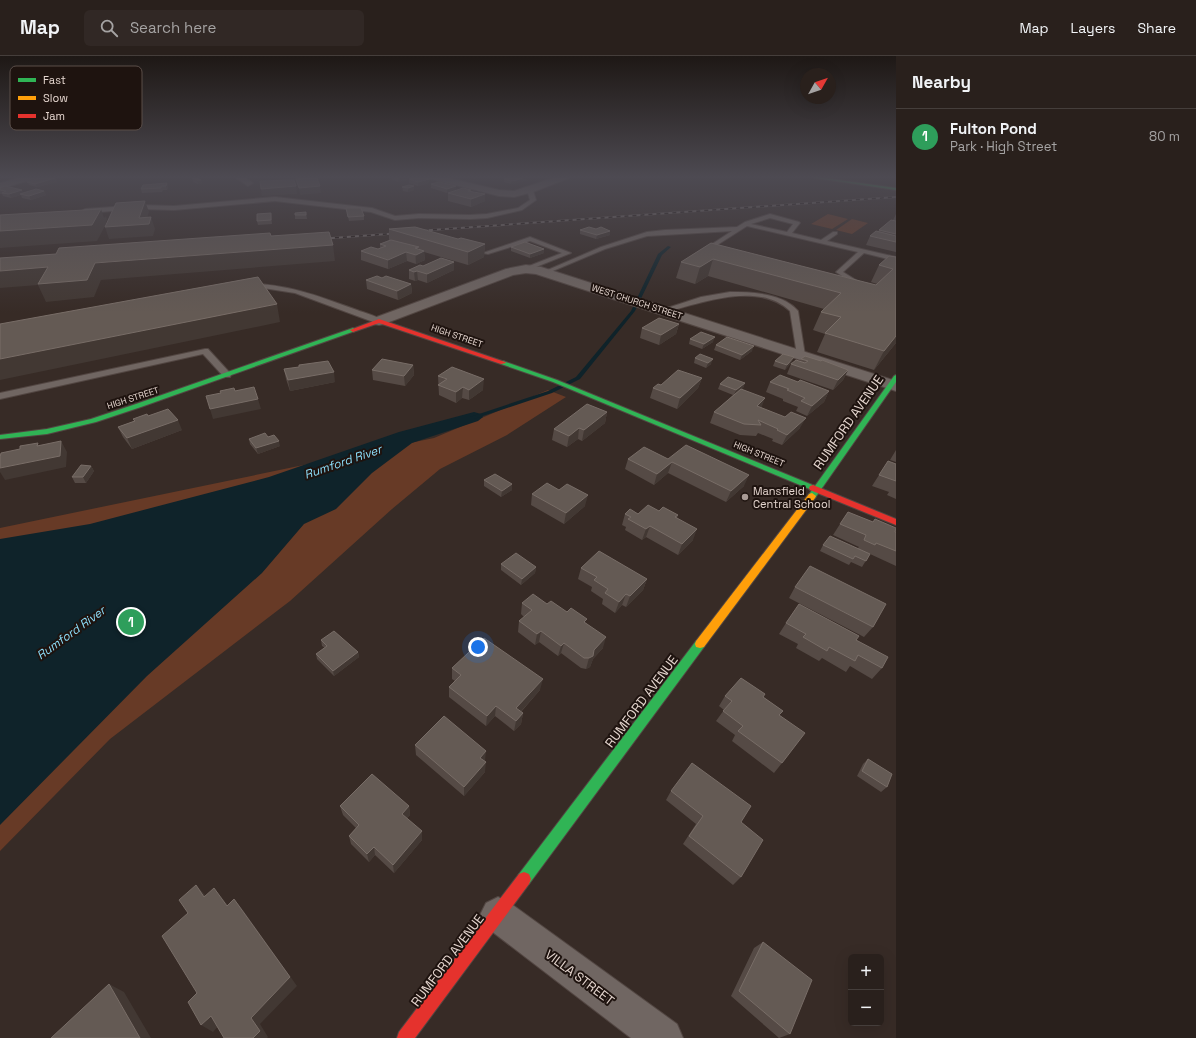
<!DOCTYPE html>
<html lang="en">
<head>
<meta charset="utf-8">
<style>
  :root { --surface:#29201c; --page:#312825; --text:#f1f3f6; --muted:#a5a3a3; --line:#453e3b; --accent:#a89a94 }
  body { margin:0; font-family:"Space Grotesk",sans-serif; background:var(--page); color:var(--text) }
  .controls { position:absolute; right:12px; bottom:12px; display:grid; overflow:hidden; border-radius:6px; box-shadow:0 4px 16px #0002 }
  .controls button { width:36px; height:36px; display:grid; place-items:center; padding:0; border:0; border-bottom:1px solid var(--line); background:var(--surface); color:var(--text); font:20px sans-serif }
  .compass { position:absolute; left:800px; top:12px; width:36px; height:36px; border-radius:50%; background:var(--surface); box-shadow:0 4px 16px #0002; rotate:50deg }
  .you { position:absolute; left:478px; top:591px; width:14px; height:14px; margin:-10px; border:3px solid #fff; border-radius:50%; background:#1a73e8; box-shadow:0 0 0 6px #1a73e833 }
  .badge { display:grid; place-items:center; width:26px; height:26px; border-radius:50%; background:var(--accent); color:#fff; font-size:13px; font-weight:700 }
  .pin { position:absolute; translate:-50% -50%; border:2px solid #fff; box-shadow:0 1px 4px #0006 }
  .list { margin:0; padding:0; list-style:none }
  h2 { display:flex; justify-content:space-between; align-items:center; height:52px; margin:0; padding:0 16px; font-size:17px }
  h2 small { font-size:13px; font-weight:400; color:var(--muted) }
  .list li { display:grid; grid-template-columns:26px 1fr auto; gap:12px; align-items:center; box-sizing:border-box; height:56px; padding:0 16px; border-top:1px solid var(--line) }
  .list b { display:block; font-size:15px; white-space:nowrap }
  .list p { margin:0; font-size:13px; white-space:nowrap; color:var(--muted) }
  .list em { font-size:13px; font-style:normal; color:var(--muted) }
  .icon { flex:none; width:22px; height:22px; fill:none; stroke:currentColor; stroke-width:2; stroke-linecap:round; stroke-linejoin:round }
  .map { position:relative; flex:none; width:896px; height:982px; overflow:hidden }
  header { display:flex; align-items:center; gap:24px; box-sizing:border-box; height:56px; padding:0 20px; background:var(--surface); border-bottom:1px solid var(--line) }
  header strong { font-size:19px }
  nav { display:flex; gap:22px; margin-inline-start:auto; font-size:14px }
  .search { width:280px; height:36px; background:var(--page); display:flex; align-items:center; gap:10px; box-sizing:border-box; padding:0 14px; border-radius:6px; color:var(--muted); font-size:15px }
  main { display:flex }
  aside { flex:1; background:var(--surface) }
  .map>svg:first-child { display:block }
</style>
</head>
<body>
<header>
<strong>Map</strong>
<div class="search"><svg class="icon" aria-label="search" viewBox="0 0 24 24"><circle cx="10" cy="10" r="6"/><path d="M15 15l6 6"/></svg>Search here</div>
<nav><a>Map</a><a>Layers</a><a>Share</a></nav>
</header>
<main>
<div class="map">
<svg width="896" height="982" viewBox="0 0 896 982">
  <rect width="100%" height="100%" fill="#372b26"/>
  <path fill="#673a26" d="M828,158L848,163L832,173L811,168Z
    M852,163L868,167L852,178L836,174Z
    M548,334L566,341L507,379L440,413L392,453L290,545L110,683L0,795V472L434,382Z"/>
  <path fill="#0f232a" d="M474,356L481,358L483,361L478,365L412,387L372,417L336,453L304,468L262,517L147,620L0,769V483L90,468L269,421L399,376Z"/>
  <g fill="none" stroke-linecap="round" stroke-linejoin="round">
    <path fill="#0f232a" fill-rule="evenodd" d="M668,190L671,191L662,199L635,255L580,323L552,337L474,363H470V361L548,335L576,321L631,255L658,198Z"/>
    <defs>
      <path id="lane" d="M530,132L533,134L536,144L522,154L487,162L470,163L419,162L395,164L371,156L275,145L174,154L140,153L85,157L82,155L85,153L140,149L174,150L275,141L372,152L395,160L419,158L470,159L487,158L518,152L530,144L527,134Z
        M770,158L799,166L800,167L792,177L821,184L833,176H837V178L827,185L896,201V205L864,197L843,216L859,226L858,231L849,233L846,231L853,228V227L836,216L858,196L747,170L714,191L719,194L716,196L706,192L732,175L647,180L605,193L548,217L543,216L601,191L647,176L665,174L737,171L745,166ZM770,162L793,168L787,176L751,168Z
        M530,181L571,197L526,215L523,213L524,212L562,197L530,185L488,198L483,197Z
        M247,228C286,227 321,241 357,254C365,257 377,260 383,265L382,267H376L295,237L263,232L245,231L244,230Z
        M730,236C752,236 783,237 798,255L805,299L804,301H801L797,299L790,255C757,224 699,248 662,257L658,255L701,241Z
        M205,293H208L230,317L231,319L230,321H224L203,298L0,343V337Z"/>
      <path id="street" d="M25,120H38L37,122L0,133V127Z
        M233,120H243L253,127L248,130Z
        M426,120H440L499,134L514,135L559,120H570L569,122L533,136L514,141L499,140L427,122Z
        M526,209L541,211L896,325V335L536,218L526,217L513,219L384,268L379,269L374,268L372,265L374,262L506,213Z
        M498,841L510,847L677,968L683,982H631L486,871L480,859L486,847Z"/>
      <path id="fast" d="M802,120H810L896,132V134Z
        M353,272L356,274L355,275L141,351L96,366L47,378L0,383V379L47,373L91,363L136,348Z
        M503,305L557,324L815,430L894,320L896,319V326L815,442L812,443L808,440L812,434L553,326L501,308V306Z
        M700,584L704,585L705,588L704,591L529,828L524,830L519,828L517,823L519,818L696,585Z"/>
      <path id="slow" d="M812,437L816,440L815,442L704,591L700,592L696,591L695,588L696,585L809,438Z"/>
      <path id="jam" d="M379,263L505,306L506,307L501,308L379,267L353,276L350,274Z
        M813,429L896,463V469L810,434L809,432L810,430Z
        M524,816L529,818L531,823L529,828L415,982H397L399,976L519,818Z"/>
    </defs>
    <use href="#lane" stroke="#524642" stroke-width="2"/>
    <use href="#street" stroke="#524642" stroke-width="2"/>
    <use href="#fast" stroke="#524642" stroke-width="2"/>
    <use href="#slow" stroke="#524642" stroke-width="2"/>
    <use href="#jam" stroke="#524642" stroke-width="2"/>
    <use href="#lane" fill="#706662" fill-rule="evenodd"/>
    <use href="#street" fill="#706662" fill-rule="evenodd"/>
    <use href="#fast" fill="#30b455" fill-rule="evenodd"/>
    <use href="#slow" fill="#ff9f0a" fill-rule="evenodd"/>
    <use href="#jam" fill="#e5322d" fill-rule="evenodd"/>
    <defs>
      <path id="rail" d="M417,175L896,141
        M319,183L401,177"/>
    </defs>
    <use href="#rail" stroke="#716764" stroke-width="2"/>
    <use href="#rail" stroke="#1e130f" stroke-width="1.5" stroke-dasharray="4" stroke-linecap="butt"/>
  </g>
  <path fill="#554a45" d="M391,120H412V122L398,126L391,123Z
    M465,120H485L475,123L465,121Z
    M527,120V124L517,127L511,128L504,126V123Z
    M55,122L57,126L37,131L29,129L27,126Z
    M192,122L201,124L202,127L198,128L193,126Z
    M409,123H429V127L418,130L409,127Z
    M167,127L168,131L167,134H163L162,136L142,137L141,133Z
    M431,128L456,134L447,137L431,132Z
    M402,131L414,134L408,136L403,135Z
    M0,132L23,137L44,135L46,139L31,144L22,142L21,139L11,142L3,140L2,138H0Z
    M471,136L485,145L471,151L448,145V137Z
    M346,152L364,160V164L349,165Z
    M306,156L307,163H295V157Z
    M271,157L272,168L258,169L257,165Z
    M896,158V196L866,189L870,180L878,176L879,174L893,164Z
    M389,173L458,183L485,188L484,201L468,209L424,196L425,204L416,208L407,205L388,213L361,204V195L378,193L380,192V188L389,184Z
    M596,173L610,175V179L596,183L580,178V174Z
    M711,187L876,229L877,228L871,226L879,209L896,201V287L874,314L817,296L825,278L813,274L821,256L824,253L708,220L695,228L676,222L681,206Z
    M511,191L544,197L530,202L511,195Z
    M454,206V214L427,227L418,224L415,225L409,223V214L423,210Z
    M382,222L411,228L412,237L398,244L367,233L366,224Z
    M679,268L676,278L659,289L640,282L642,272Z
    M690,283L713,286L702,293L689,288Z
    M716,289L752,295L740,304L714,294Z
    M695,302L711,308L706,312L694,307Z
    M801,303L821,305L848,314L843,324L833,334L787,318L791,308L800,305Z
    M775,305L792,306L785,314L773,310Z
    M413,309L414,319L405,330L373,324L372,314Z
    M284,313L335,326L290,335L286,323Z
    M438,320L483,334L469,344L462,342L456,347L439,339Z
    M702,322L698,332L677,353L650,342L653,332L661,329Z
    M770,326H798L829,335L824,346L807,360L796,355L798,351L783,345V343L766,336Z
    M745,327L743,332L741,333L762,352L800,372L782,389L772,385L773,383L758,377L756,380L740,379L710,367L714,356L733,339L718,333L720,328Z
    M607,356L605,367L582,385L578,383L567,391L552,384L554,373Z
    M148,360L182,374L132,393L123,381L118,371L134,365L133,363Z
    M268,381L280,390L258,398L250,388L249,383Z
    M896,394V406L890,404Z
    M628,403H668L744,430L726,446L668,417L654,429L625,413Z
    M896,408V443L887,439L889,436L872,430L879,419Z
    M91,410L94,415L86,427H75L72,421Z
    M484,424L512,434L501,441L484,430Z
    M532,438L585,450L564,468L531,449Z
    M659,455L678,459L677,462L693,484L678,499L646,481L642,484L625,474L626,471L622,469L625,458H638Z
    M875,463L896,476V510L870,498L862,511L851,506L849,509L820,495L823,489L858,492L859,491L833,479L840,468L873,466Z
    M501,508L536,511L535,517L521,529L501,514Z
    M581,512L647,523L643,534L626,551L622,549L615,557L602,548L603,543L591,535L592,531L578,523Z
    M795,531L873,571L864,581L789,542Z
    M522,547L547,548L567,556L586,567L603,592L593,603L590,611L586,613L581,612L561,597L558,600L539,586L535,589L518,576L519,565L524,561L521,558Z
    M786,567L856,584L882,612L872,623L850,610L846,616L822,602L819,605L796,592L798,588L779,578Z
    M321,584L358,596L359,601L334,620L317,603L316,598L325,592L322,590Z
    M452,612L540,634L521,656L523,657L521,668L514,675L495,660L486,670L449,641V631L455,625L452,623Z
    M725,640L763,641L783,655L779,659L782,707L774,717L732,685L735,679L716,665L724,654L719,650Z
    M415,689L485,705V716L464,740L416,699Z
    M868,703L887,731L881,736L857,720L863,708Z
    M671,735L741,766V821L733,829L683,788L696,768L666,744Z
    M340,750H409L410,759L407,762L422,784L394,817L375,799L369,806L351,788L349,780L356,772L343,759Z
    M763,886L790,978L779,982L731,940L754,892Z"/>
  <path fill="#423833" d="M0,120H2L3,122L0,123Z
    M406,120H412V122L398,126V122Z
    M475,120H485L475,123Z
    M527,120V124L517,127L511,128V125Z
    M55,122L57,126L37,131L35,128Z
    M429,123V127L418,130V126Z
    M197,124H201L202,127L198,128Z
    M167,127L168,131L167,134L166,130Z
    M296,130L297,138L262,140L261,133Z
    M320,130L321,137L300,139L299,132Z
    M414,130V134L408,136V132Z
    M456,130V134L447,137V133Z
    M22,134L24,138H20L21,139L11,142L9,138Z
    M44,135L46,139L31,144L29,140Z
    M485,138V145L471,151V143Z
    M145,145L149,156L145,168L151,161L155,173L153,180L109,183L105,171L139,162Z
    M101,153L104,162L106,160L107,164L106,166V168L97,185L0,192V175Z
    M610,175V179L596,183L597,179Z
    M485,188L484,201L468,209V196Z
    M333,189L335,205L101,224L94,241L46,246L38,229L0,232V215Z
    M419,191V198L424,195L425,204L416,208L415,192Z
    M544,193V197L530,202V198Z
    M406,196L407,205L388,213V204Z
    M713,203L708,220L695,228L700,211Z
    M454,206V214L427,227V218Z
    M417,215L418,224L415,225L414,216Z
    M411,228L412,237L398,244L397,235Z
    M277,248L280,266L0,324V303Z
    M679,268L676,278L659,289L661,279Z
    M896,280V287L874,314L884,295Z
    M715,281L713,286L702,293L704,288Z
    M754,290L752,295L740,304L742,299Z
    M794,301L792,306L785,314L787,309Z
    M713,303L711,308L706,312L708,307Z
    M413,309L414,319L405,330L404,320Z
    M848,314L843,324L833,334L838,324Z
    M334,316L335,326L290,335L288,324Z
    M702,322L698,332L677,353L680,342Z
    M484,323L483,334L469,344V334Z
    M745,327L743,332L734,339L736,334Z
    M463,331L462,342L456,347V336Z
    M829,335L824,346L807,360L812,350Z
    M765,342L761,353L757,350Z
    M258,343L261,353L213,363L210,353Z
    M607,356L605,367L582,385L584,374Z
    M806,362L800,372L782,389L787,379Z
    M178,364L182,374L132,393L127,382Z
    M579,372L578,383L567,391L569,380Z
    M61,385L67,396L66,411L5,424L0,416V412Z
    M279,385L280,390L258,398L256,392Z
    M672,406L668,417L654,429L657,418Z
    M91,410L94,415L86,427L83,421Z
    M749,419L744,430L726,446L731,435Z
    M512,428V434L501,441L502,435Z
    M588,439L585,450L564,468L566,457Z
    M650,470L646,481L642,484L646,473Z
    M697,473L693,484L678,499L682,488Z
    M536,511L535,517L521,529L522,523Z
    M647,523L643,534L626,551L630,540Z
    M626,538L622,549L615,557L619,546Z
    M541,575L539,586L535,589L537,578Z
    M606,581L603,592L593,603L590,611L586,613L589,602L594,594Z
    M564,587L561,597L558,600L561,590Z
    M358,596L359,601L334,620L333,615Z
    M543,623L540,634L514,663L516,652Z
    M496,650L495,660L486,670L487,660Z
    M523,657L521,668L514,675L516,665Z
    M486,695L485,705L480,711V702Z
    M486,706L485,716L464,740V731Z
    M409,750L410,759L403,766L402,758Z
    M422,775V784L394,817L393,809Z
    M374,791L375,799L369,806L367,798Z
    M196,829L206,840L204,841Z
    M214,832L223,843L236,860L227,850Z
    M234,843L243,854L297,930L260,968L268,981L267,982H253Z
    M109,928L124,936L151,982H140Z
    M211,960L221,967L213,976L201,969Z"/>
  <path fill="#645a54" stroke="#786d67" d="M47,120L55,122L35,128L27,126Z
    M392,120H406L398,122Z
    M422,120L429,123L418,126L409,123Z
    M511,120H527L517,124L511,125L504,123Z
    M196,121L201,124H197L192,122Z
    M317,122L320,130L299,132L296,123Z
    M294,124L296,130L261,133L260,125Z
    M439,126L456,130L447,133L431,128Z
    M167,127L166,130H161V132L141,133L143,129Z
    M409,129L414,130L408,132L402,131Z
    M5,130L22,134L9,138L2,137L6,135L0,134V132Z
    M463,132L471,134L468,135L485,138L471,143L448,137Z
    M36,133L44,135L29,140L20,138Z
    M145,145L139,162L151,161L149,168L105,171L116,147Z
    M346,152H361L364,160L348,161Z
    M101,153L92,169L0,175V159Z
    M306,156V159H295V157Z
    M271,157V164L257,165V158Z
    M891,164L896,165V178L879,174Z
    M415,171L458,183L461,182L485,188L468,196L389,173Z
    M589,171L596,173L601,171L610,175L597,179L580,174Z
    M876,175L896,180V186L870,180Z
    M329,176L333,189L95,207L87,224L38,228L48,211L0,215V202L56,198L59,192L270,177L271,180Z
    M391,184L419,191L415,192L424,195L416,199L406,196L388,204L361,195L371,191L378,193L386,190L380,188Z
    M525,186L544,193L530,198L511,191Z
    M711,187L876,229L893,213L879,209L889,200L896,201V280L884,295L825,277L841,261L821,256L841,237L713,203L700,211L681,206Z
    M441,202L454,206L427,218L417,215L414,216L409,214L420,209L423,210Z
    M377,220L382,222L386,220L411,228L397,235L366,224Z
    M258,221L277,248L0,303V268Z
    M659,262L679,268L661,279L642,272Z
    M701,276L715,281L704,288L690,283Z
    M727,281L754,290L742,299L716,289Z
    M700,298L713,303L708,307L695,302Z
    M783,298L794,301L787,309L775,305Z
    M805,300L821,305L822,304L848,314L838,324L791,308L796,304L805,307L808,305L801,303Z
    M382,303L413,309L404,320L372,314Z
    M328,305L334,316L288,324L284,313L299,311V309Z
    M452,311L484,323L469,334L463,331L456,336L438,329L447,323L438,320Z
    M678,314L702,322L680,342L653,332L658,328L661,329Z
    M780,319L798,326L800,324L829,335L812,350L801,345L805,342L787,334L789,333L770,326Z
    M728,321L745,327L736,334L720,328Z
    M254,331L258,343L210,353L206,340L221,337L220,335L234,332L235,335Z
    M741,333L765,342L757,350L785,361L791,356L806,362L787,379L777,374L778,373L758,364L761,369L744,368L714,356Z
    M587,348L607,356L584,374L579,372L569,380L554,373Z
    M168,353L178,364L127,382L118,371L135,365L133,363L147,358L148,360Z
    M265,377L268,381L274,379L279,385L256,392L249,383Z
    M61,385L60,400L0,412V401L1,397L20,393V390L38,387L37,390Z
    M686,389L749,419L731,435L672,406L657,418L628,403L644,391L668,403Z
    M888,405L896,408V425L879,419Z
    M81,409L91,410L83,421H72Z
    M495,418L512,428L502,435L484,424Z
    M547,427L559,434L567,428L588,439L566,457L532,438Z
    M648,449L659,455L663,451L678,459L675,461L697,473L682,488L650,470L646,473L628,463L631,461L625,458L630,453L638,458Z
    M848,456L873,466L875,463L896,472L895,476H896V495L876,487L875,489L864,484L866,479L840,468Z
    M830,480L870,498L866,505L855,500L853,503L823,489Z
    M599,495L647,523L630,540L626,538L619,546L605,537L608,533L594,524L597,521L581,512Z
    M516,497L536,511L522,523L501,508Z
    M810,510L886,548L873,571L795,531Z
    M533,538L547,548L551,545L567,556L571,552L587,563L584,566L606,581L594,594L593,600L589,602H584L564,587L561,590L541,575L537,578L519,565L532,554L522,547Z
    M799,548L859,580L856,584L888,601L882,612L858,599L855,605L829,591L827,595L803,581L806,578L786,567Z
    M334,575L358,596L333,615L316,598L327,590L321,584Z
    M484,582L543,623L516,652L523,657L516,665L496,650L487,660L449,631L461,619L452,612Z
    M741,622L765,638L763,641L783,655L779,659L805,677L782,707L738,675L743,670L723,655L732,645L725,640Z
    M444,660L486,695L480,702L486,706L464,731L415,689Z
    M868,703L892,718L887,731L862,715Z
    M692,707L751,750L741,766L763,784L741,821L689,780L703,760L671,735Z
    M372,718L409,750L402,758L422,775L393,809L374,791L367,798L349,780L359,769L340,750Z
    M196,829L204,841L214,832L227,850L234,843L290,921L251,962L260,975L253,982H224L211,960L201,969L188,946L197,937L162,880L188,857L179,844Z
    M763,886L812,924L790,978L739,935Z
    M109,928L140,982H51Z"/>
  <linearGradient id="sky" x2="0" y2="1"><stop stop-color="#1e1815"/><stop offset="0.47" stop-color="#4d4a52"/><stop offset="1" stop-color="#4d4a52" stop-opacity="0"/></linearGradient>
  <rect width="896" height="257" fill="url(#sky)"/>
  <circle fill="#a89a94" stroke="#1e130f" stroke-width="1.5" cx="745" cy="441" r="4"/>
  <g text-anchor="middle" stroke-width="4" stroke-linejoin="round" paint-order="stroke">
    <g font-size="9" fill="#e5d6cf" stroke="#1e130f">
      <text transform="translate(637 246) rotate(18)" y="3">WEST CHURCH STREET</text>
      <text transform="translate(457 280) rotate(19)" y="3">HIGH STREET</text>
      <text transform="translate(133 342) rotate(-18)" y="3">HIGH STREET</text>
      <text transform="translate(759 398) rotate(22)" y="3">HIGH STREET</text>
    </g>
    <g font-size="11" fill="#e5d6cf" stroke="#1e130f" text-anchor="start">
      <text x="753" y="439">Mansfield<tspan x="753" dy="13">Central School</tspan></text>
    </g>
    <g font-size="12" font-style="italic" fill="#8cdefa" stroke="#1e130f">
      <text transform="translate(343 406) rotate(-19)" y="4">Rumford River</text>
      <text transform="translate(71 577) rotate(-36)" y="4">Rumford River</text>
    </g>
    <g font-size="13" fill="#e5d6cf" stroke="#1e130f">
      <text transform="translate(848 366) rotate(-55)" y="5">RUMFORD AVENUE</text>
      <text transform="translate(641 645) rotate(-53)" y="5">RUMFORD AVENUE</text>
      <text transform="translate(447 904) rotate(-53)" y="5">RUMFORD AVENUE</text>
      <text transform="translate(580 921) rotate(37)" y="5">VILLA STREET</text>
    </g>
  </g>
  <rect x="10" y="10" width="132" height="64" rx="6" fill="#1e130f" stroke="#5a4e49" stroke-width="1"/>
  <rect x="18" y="22" width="18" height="4" fill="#30b455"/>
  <rect x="18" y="40" width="18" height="4" fill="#ff9f0a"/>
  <rect x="18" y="58" width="18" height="4" fill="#e5322d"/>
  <g font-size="11" fill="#e5d6cf">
    <text x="43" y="28">Fast</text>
    <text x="43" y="46">Slow</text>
    <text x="43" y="64">Jam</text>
  </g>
</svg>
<div class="controls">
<button>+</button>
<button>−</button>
</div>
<svg class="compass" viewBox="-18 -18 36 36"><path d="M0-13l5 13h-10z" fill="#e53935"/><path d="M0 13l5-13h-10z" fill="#a5a3a3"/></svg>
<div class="you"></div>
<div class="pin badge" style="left:131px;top:566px;background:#2e9e5b">1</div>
</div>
<aside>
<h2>Nearby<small></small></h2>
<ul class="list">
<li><span class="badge" style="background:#2e9e5b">1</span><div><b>Fulton Pond</b><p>Park · High Street</p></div><em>80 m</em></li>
</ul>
</aside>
</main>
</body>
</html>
